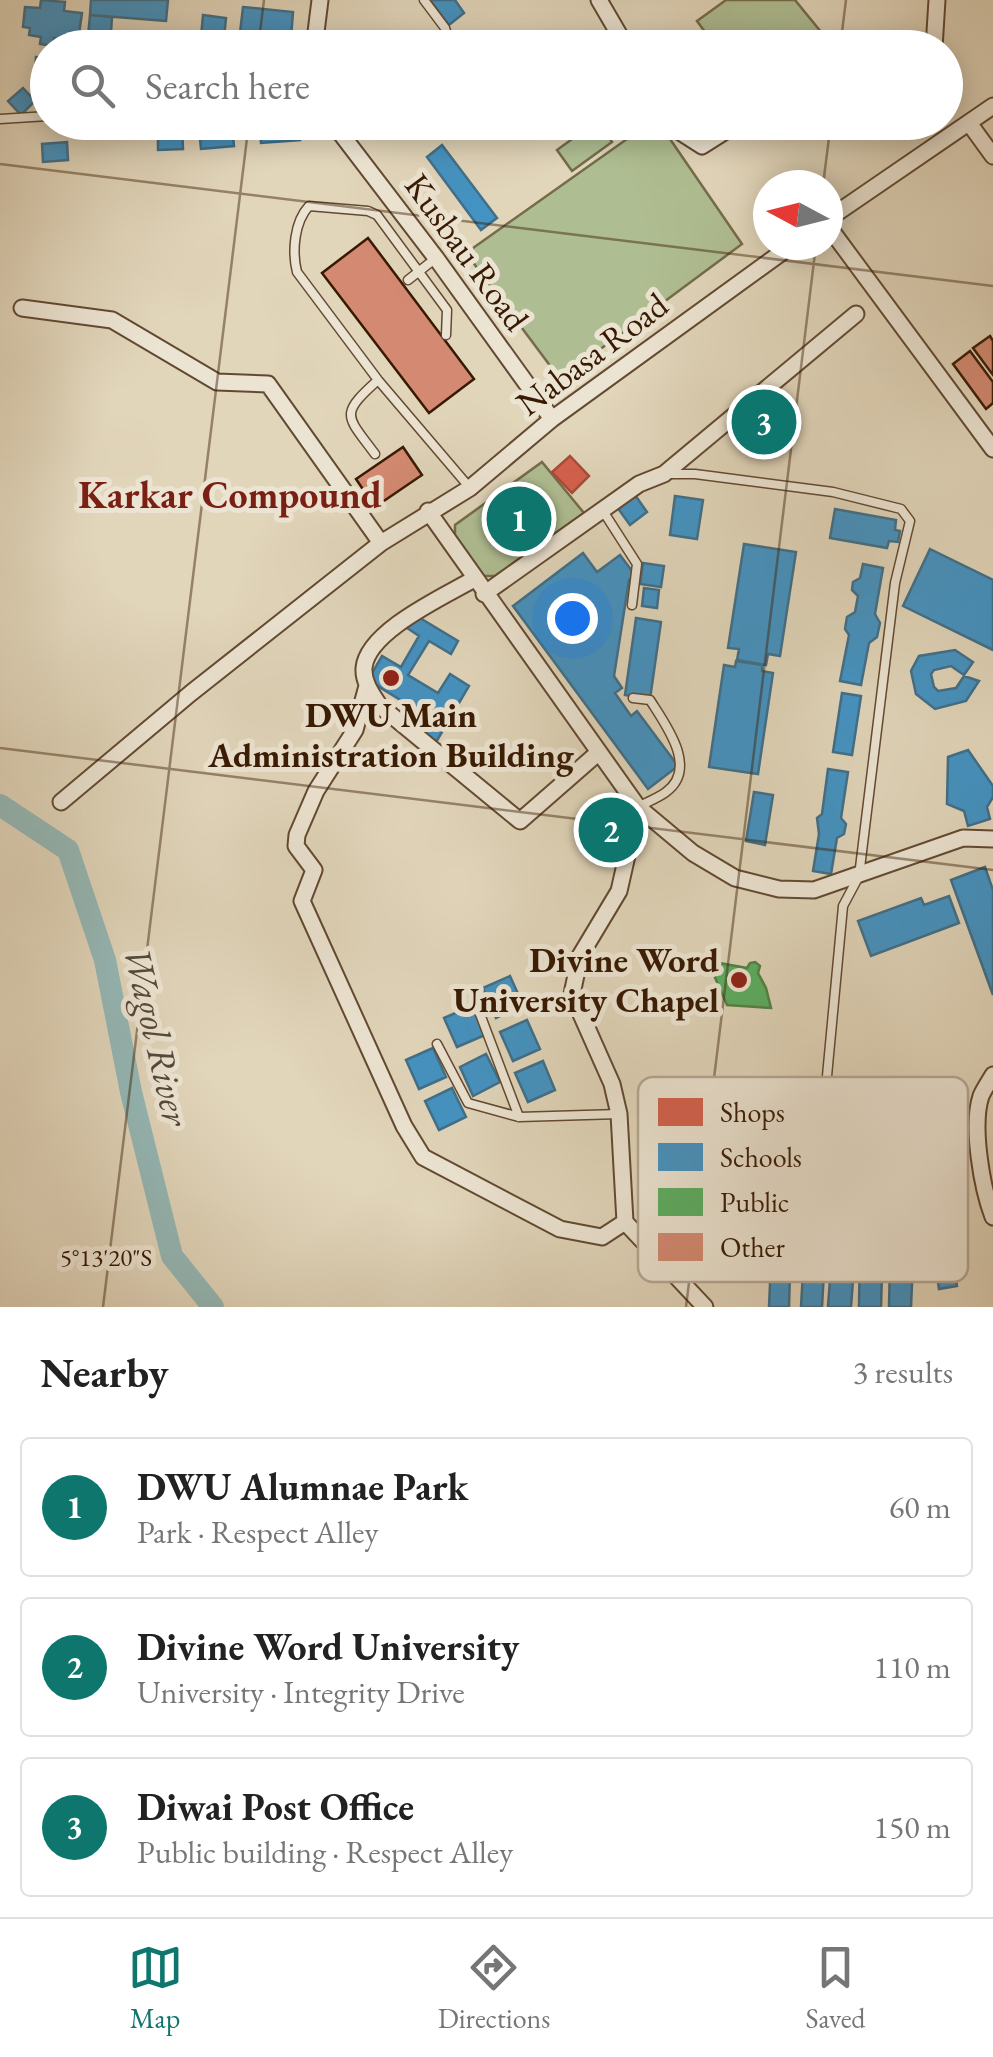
<!DOCTYPE html>
<html lang="en">
<head>
<meta charset="utf-8">
<style>
  :root { --surface:#fff; --page:#f6f6f6; --text:#222; --muted:#767676; --line:#e0e0e0; --accent:#0f766e }
  body { margin:0; font-family:"EB Garamond",serif; background:var(--page); color:var(--text) }
  .compass { position:absolute; left:753px; top:170px; width:90px; height:90px; border-radius:50%; background:var(--surface); box-shadow:0 5px 25px #0003; rotate:277deg }
  .you { position:absolute; left:572px; top:618px; width:35px; height:35px; margin:-25px; border:8px solid #fff; border-radius:50%; background:#1a73e8; box-shadow:0 0 0 15px #1a73e833 }
  .badge { display:grid; place-items:center; width:65px; height:65px; border-radius:50%; background:var(--accent); color:#fff; font-size:32px; font-weight:700 }
  .pin { position:absolute; translate:-50% -50%; border:5px solid #fff; box-shadow:0 2px 10px #0006 }
  .list { margin:0; padding:0; list-style:none }
  h2 { display:flex; justify-content:space-between; align-items:center; height:130px; margin:0; padding:0 40px; font-size:42px }
  h2 small { font-size:32px; font-weight:400; color:var(--muted) }
  .list li { display:grid; grid-template-columns:65px 1fr auto; gap:30px; align-items:center; box-sizing:border-box; height:140px; margin:0 20px 20px; padding:0 20px; border:2px solid var(--line); border-radius:10px }
  .list b { display:block; font-size:38px; white-space:nowrap }
  .list p { margin:0; font-size:32px; white-space:nowrap; color:var(--muted) }
  .list em { font-size:32px; font-style:normal; color:var(--muted) }
  .icon { flex:none; width:55px; height:55px; fill:none; stroke:currentColor; stroke-width:2; stroke-linecap:round; stroke-linejoin:round }
  .map { position:relative; flex:none; width:993px; height:1307px; overflow:hidden }
  .search { position:absolute; background:var(--surface); box-shadow:0 5px 25px #0003; left:30px; right:30px; top:30px; height:110px; display:flex; align-items:center; gap:25px; box-sizing:border-box; padding:0 35px; border-radius:55px; color:var(--muted); font-size:38px }
  .sheet { height:610px; background:var(--surface) }
  nav { display:flex; justify-content:space-around; align-items:center; box-sizing:border-box; height:140px; border-top:2px solid var(--line); background:var(--surface); font-size:28px; color:var(--muted) }
  nav a { display:grid; justify-items:center; gap:5px }
  nav .on { color:var(--accent) }
  .map>svg:first-child { display:block }
</style>
</head>
<body>
<div class="map">
<svg width="993" height="1307" viewBox="0 0 993 1307">
  <rect width="100%" height="100%" fill="#e1d5ba"/>
  <filter id="stains"><feTurbulence type="fractalNoise" baseFrequency=".002" numOctaves="4"/><feColorMatrix values="0 0 0 0 .2 0 0 0 0 .09 0 0 0 0 .02 0 0 0 .5 -.17"/></filter>
  <radialGradient id="worn" r=".72"><stop offset=".6" stop-color="#630" stop-opacity="0"/><stop offset="1" stop-color="#630" stop-opacity=".3"/></radialGradient>
  <path fill="#afbe92" stroke="#746c4a" stroke-width="2.5" d="M726,0H795L830,43L823,48L716,47L697,21Z
    M651,122L659,123L742,244L560,379L466,253Z
    M594,123H598L612,142L572,171L557,150Z
    M542,462L584,513L495,576H484L455,535V525Z"/>
  <path fill="#d6604d" stroke="#a74b37" stroke-width="2.5" d="M570,456L589,476L572,493L552,472Z"/>
  <path fill="#4393c3" stroke="#406f89" stroke-width="2.5" d="M41,0L65,2L64,11L82,13L78,41L54,38L53,46L40,44L41,37L29,35L30,28L23,27L25,7L40,8Z
    M91,0H168L166,21L90,15Z
    M430,0H455L464,13L449,25Z
    M243,7L293,12L291,38L240,33Z
    M90,15L112,17L110,48H87Z
    M203,15L226,18L223,48H200Z
    M134,34L158,37L157,48H132Z
    M36,57L48,58V82L35,81Z
    M38,81L48,82V107L36,106Z
    M23,88L35,101L21,115L8,101Z
    M232,125L234,146L201,149L199,128Z
    M298,125L300,140L261,143L260,128Z
    M182,126L183,149L158,150V127Z
    M67,142L68,160L43,162L42,144Z
    M442,145L497,218L481,230L427,157Z
    M635,495L647,512L630,525L617,507Z
    M675,496L703,500L697,539L670,535Z
    M835,509L896,520L895,530L900,531L898,542L889,541L887,548L830,538Z
    M744,544L796,552L780,656L768,654L766,665L737,660L739,649L728,648Z
    M930,549L993,580V650L903,606Z
    M583,553L597,572L620,555L635,575L629,580L614,676L622,688L615,693L631,716L637,711L678,766L648,789L513,606Z
    M643,563L664,566L661,587L640,584Z
    M863,564L883,568L875,614L880,623L877,637L869,643L861,685L840,681L849,635L845,629L847,617L855,612L858,596L852,590L853,582L860,578Z
    M644,588L659,590L657,608L642,606Z
    M415,615L458,641L451,654L429,641L408,675L438,693L450,674L469,686L435,744L413,730L423,714L368,680L382,656L401,667L419,636L407,628Z
    M636,618L661,622L650,699L625,695Z
    M955,650L973,662L964,675L951,666L934,670L931,674L934,687L938,691L956,688L964,676L979,681L966,701L935,709L916,694L911,671L919,656Z
    M736,661L762,665V671L773,673L758,774L709,767L724,665L735,667Z
    M842,693L861,696L852,755L833,752Z
    M968,750L993,786V797L987,807L990,819L968,826L964,811L947,804L948,757Z
    M828,769L848,772L841,818L846,824L844,834L837,838L831,874L813,871L819,834L817,818L822,814Z
    M754,792L773,795L765,845L746,841Z
    M985,867L993,890V995L951,880Z
    M949,896L959,923L871,956L858,921L921,898L924,905Z
    M510,976L523,1005L496,1018L483,988Z
    M472,1006L485,1035L457,1047L444,1018Z
    M527,1020L540,1049L513,1061L500,1032Z
    M433,1048L446,1077L419,1089L406,1060Z
    M486,1054L500,1082L473,1096L460,1067Z
    M543,1061L555,1090L528,1102L515,1073Z
    M452,1088L466,1117L439,1130L425,1101Z
    M945,1213L957,1286L939,1289L928,1216Z
    M772,1239L791,1240L789,1307H769Z
    M860,1241H883L881,1307H859Z
    M832,1252L855,1253L851,1307H828Z
    M804,1253L825,1254L822,1307H801Z
    M890,1261H913L911,1307H889Z"/>
  <path fill="#5aae61" stroke="#508245" stroke-width="2.5" d="M755,962L760,966L758,973L766,988L771,1008L727,1005L710,966L720,963L747,968L750,963Z"/>
  <g fill="none" stroke-linecap="round" stroke-linejoin="round">
    <path stroke="#95b8b6" stroke-width="22" d="M0,805L68,850L105,960L131,1092L172,1256L213,1307"/>
  </g>
  <path fill="#d48a72" stroke="#381a03" stroke-width="2.5" d="M368,238L474,379L429,413L322,273Z
    M990,336L993,341V375L973,348Z
    M970,351L993,382V403L986,409L953,364Z
    M403,447L422,475L375,507L356,479Z"/>
  <g fill="none" stroke-linecap="round" stroke-linejoin="round">
    <defs>
      <path id="service" d="M424,0L445,28L451,48
        M0,119L48,116
        M408,280L436,258
        M446,335L447,310L377,215L368,211L309,206C294,222 292,252 297,272L378,380L470,488
        M375,454C346,415 339,415 378,380
        M669,474H695L833,492L901,509L910,521L895,583L859,876L843,906L824,1108L823,1177
        M603,511L637,564L632,605
        M633,698L650,700C665,724 699,768 666,792C658,798 647,802 638,807
        M477,1006L519,1117
        M437,1044L468,1103L519,1117L619,1114"/>
      <path id="minor" d="M599,0L627,48
        M314,48L320,0
        M934,48L937,0
        M332,122L436,258L552,419
        M673,122L677,130L702,146L740,122
        M969,123L993,156
        M828,219L993,106
        M828,226L993,449
        M22,308L112,320L217,382L268,384L381,543
        M428,511L638,807L693,853L735,878L779,889L814,890L963,838L993,839
        M474,579C445,596 367,631 364,668C363,682 372,694 379,705L520,821L599,752
        M484,594L639,484L664,474L856,314
        M367,686L355,730L316,791L297,835L296,846L314,870L302,901L404,1126L423,1157L560,1229L602,1237L625,1222
        M61,802L191,693L381,543L470,488L552,419L792,245
        M638,807L619,891L580,956L572,994L612,1084L619,1114L625,1222L705,1307
        M993,1075C989,1082 984,1089 981,1096C971,1126 982,1188 993,1217"/>
    </defs>
    <use href="#service" stroke="#624931" stroke-width="11"/>
    <use href="#minor" stroke="#624931" stroke-width="19"/>
    <use href="#service" stroke="#ece4d2" stroke-width="8"/>
    <use href="#minor" stroke="#ece4d2" stroke-width="15"/>
  </g>
  <path fill="none" stroke="#381a03" stroke-width="2.5" stroke-opacity="0.45" d="M258,48L264,0M840,48L846,0M0,164L993,286M823,185L831,122M0,748L993,870M103,1307L249,122M686,1307L816,245"/>
  <g fill="#8f2418" stroke="#ece4d2" stroke-width="4">
    <circle cx="391" cy="678" r="10"/>
    <circle cx="739" cy="980" r="10"/>
  </g>
  <g text-anchor="middle" stroke-width="10" stroke-linejoin="round" paint-order="stroke">
    <g font-size="35" fill="#381a03" stroke="#ece4d2">
      <text transform="translate(467 252) rotate(54)" y="12">Kusbau Road</text>
      <text transform="translate(592 354) rotate(-37)" y="12">Nabasa Road</text>
    </g>
    <g font-size="35" font-weight="bold" fill="#381a03" stroke="#ece4d2">
      <text x="391" y="727">DWU Main<tspan x="391" dy="40">Administration Building</tspan></text>
      <text x="719" y="972" text-anchor="end">Divine Word<tspan x="719" dy="40">University Chapel</tspan></text>
    </g>
    <g font-size="38" font-weight="bold" fill="#7a1f14" stroke="#ece4d2">
      <text x="230" y="508">Karkar Compound</text>
    </g>
    <g font-size="38" font-style="italic" fill="#544939" stroke="#ece4d2">
      <text transform="translate(157 1036) rotate(77)" y="13">Wagol River</text>
    </g>
  </g>
  <rect x="638" y="1077" width="330" height="205" rx="15" fill="#ece4d2" stroke="#b6a794" stroke-width="2.5"/>
  <rect x="658" y="1098" width="45" height="28" fill="#d6604d"/>
  <rect x="658" y="1143" width="45" height="28" fill="#4393c3"/>
  <rect x="658" y="1188" width="45" height="28" fill="#5aae61"/>
  <rect x="658" y="1233" width="45" height="28" fill="#d48a72"/>
  <g font-size="28" fill="#381a03">
    <text x="720" y="1122">Shops</text>
    <text x="720" y="1167">Schools</text>
    <text x="720" y="1212">Public</text>
    <text x="720" y="1257">Other</text>
  </g>
  <g font-size="25" text-anchor="middle" fill="#381a03" stroke="#ece4d2" stroke-width="10" stroke-linejoin="round" paint-order="stroke">
    <text x="106" y="1266">5°13'20"S</text>
  </g>
  <rect width="100%" height="100%" filter="url(#stains)"/>
  <rect width="100%" height="100%" fill="url(#worn)"/>
</svg>
<svg class="compass" viewBox="-18 -18 36 36"><path d="M0-13l5 13h-10z" fill="#e53935"/><path d="M0 13l5-13h-10z" fill="#767676"/></svg>
<div class="you"></div>
<div class="pin badge" style="left:519px;top:519px">1</div>
<div class="pin badge" style="left:611px;top:830px">2</div>
<div class="pin badge" style="left:764px;top:422px">3</div>
<div class="search"><svg class="icon" aria-label="search" viewBox="0 0 24 24"><circle cx="10" cy="10" r="6"/><path d="M15 15l6 6"/></svg>Search here</div>
</div>
<section class="sheet">
<h2>Nearby<small>3 results</small></h2>
<ul class="list">
<li><span class="badge">1</span><div><b>DWU Alumnae Park</b><p>Park · Respect Alley</p></div><em>60 m</em></li>
<li><span class="badge">2</span><div><b>Divine Word University</b><p>University · Integrity Drive</p></div><em>110 m</em></li>
<li><span class="badge">3</span><div><b>Diwai Post Office</b><p>Public building · Respect Alley</p></div><em>150 m</em></li>
</ul>
</section>
<nav>
<a class="on"><svg class="icon" aria-label="map" viewBox="0 0 24 24"><path d="M3 6l6-2 6 2 6-2v14l-6 2-6-2-6 2zM9 4v14M15 6v14"/></svg>Map</a>
<a><svg class="icon" aria-label="directions" viewBox="0 0 24 24"><path d="M12 3l9 9-9 9-9-9zM9 14v-3h6M13 9l2 2-2 2"/></svg>Directions</a>
<a><svg class="icon" aria-label="saved" viewBox="0 0 24 24"><path d="M7 4h10v16l-5-4-5 4z"/></svg>Saved</a>
</nav>
</body>
</html>
